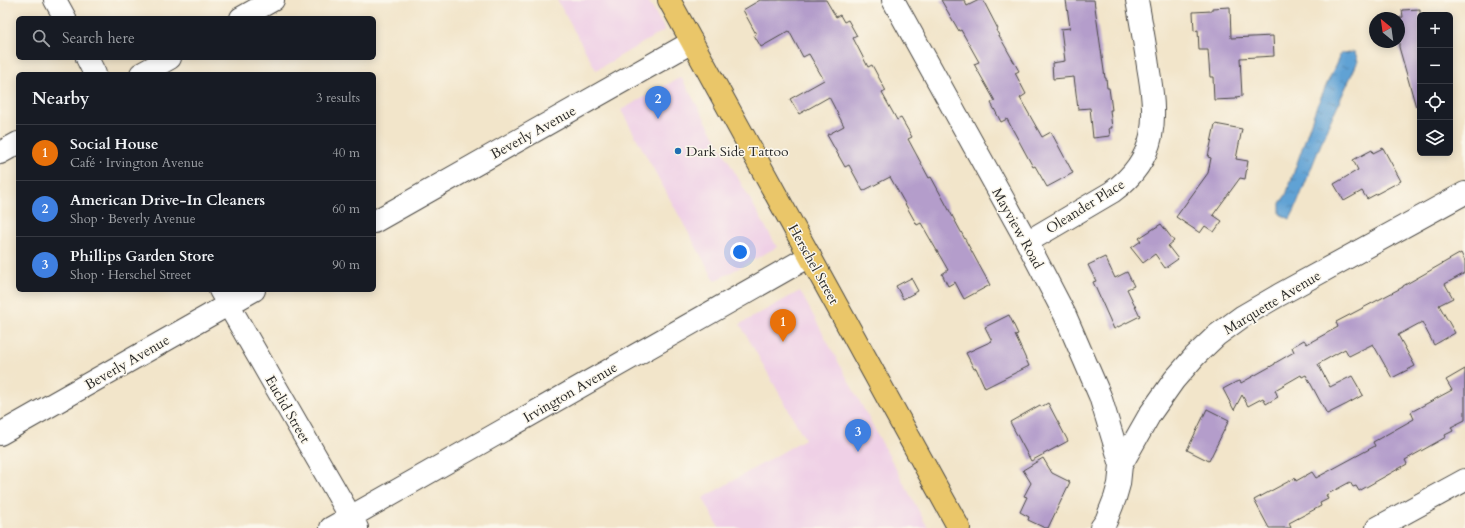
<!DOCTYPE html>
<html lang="en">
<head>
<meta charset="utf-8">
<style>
  :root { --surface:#171b24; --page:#20242c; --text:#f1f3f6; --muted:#9ea1a6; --line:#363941; --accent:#1f6fb2 }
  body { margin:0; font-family:Cardo,serif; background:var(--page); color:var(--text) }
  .controls { position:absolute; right:12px; top:12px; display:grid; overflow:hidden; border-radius:6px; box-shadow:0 2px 10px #0003 }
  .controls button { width:36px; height:36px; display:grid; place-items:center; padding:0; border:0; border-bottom:1px solid var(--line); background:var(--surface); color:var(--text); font:20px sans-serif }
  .compass { position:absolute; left:1369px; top:12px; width:36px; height:36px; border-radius:50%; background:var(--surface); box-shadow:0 2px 10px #0003; rotate:331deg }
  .you { position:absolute; left:740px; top:252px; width:14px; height:14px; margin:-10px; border:3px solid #fff; border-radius:50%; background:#1a73e8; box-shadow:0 0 0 6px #1a73e833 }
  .badge { display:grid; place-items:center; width:26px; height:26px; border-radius:50%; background:var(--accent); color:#fff; font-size:13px; font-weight:700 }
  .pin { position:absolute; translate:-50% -33px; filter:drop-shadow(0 1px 2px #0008) }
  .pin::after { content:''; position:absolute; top:21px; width:14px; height:12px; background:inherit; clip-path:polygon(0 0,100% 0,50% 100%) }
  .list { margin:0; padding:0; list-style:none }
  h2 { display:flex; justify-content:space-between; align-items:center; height:52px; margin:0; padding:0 16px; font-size:17px }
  h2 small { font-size:13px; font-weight:400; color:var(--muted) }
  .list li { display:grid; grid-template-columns:26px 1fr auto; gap:12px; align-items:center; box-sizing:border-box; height:56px; padding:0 16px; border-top:1px solid var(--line) }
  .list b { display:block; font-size:15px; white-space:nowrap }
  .list p { margin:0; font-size:13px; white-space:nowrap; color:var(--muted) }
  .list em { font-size:13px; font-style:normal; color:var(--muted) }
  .icon { flex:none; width:22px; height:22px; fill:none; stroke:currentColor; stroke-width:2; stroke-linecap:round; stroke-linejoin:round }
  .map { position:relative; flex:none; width:1465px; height:528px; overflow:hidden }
  .search { position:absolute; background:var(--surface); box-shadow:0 2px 10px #0003; left:16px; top:16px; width:360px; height:44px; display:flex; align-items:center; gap:10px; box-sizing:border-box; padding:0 14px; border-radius:6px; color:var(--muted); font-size:15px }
  .panel { position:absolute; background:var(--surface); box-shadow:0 2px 10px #0003; left:16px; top:72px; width:360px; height:220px; border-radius:6px }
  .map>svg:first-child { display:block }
</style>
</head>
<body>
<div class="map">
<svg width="1465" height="528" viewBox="0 0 1465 528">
  <defs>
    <pattern id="water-ripples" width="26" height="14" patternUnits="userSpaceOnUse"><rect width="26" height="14" fill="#60a2d4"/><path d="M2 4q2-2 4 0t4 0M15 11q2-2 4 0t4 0" fill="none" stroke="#4f84ac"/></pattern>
  </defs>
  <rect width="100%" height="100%" fill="#fbf7ec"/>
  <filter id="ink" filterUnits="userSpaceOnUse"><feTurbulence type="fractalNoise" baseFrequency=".025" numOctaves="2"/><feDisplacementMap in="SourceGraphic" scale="8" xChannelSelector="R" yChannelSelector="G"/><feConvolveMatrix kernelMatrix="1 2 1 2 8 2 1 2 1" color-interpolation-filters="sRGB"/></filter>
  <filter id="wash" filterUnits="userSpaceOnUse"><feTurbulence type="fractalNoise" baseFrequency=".012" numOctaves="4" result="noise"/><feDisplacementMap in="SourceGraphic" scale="16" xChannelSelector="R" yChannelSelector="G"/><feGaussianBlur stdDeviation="0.9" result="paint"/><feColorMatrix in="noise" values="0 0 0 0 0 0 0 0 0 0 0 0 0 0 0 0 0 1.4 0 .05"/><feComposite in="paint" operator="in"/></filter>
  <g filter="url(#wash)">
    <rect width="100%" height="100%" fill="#f2e5ca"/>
    <path fill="#efd0e6" d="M557,0H648L665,30L596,70Z
      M681,77L777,247L715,281L621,110Z
      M800,291L928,528H719L703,498L805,439L740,324Z"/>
    <path fill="url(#water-ripples)" stroke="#466680" d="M1355,52L1358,61L1328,126L1295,209L1290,219L1280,214V203L1286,195L1316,108L1341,53Z"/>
    <g id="blocks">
      <path fill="#b49dcb" d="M760,0H826L836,17L840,15L844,22L848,20L857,36L853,38L868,67L872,65L886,91L882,93L897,120L901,118L912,137L908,139L929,178L931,177L942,197L990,285L964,299L955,282L948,286L942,274L948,270L921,223L917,225L890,177L863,191L849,165L845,167L827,135L844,126L829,97L799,114L790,99L824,80L809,54L803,57L789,31L761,47L754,35L756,34L743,10Z
        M941,0H964L967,6L979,0H983L998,29L996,30L1019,71L1015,73L1026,94L1020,98L1042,137L1051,132L1073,173L1047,187L1035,166L1033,167L1007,119L1001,122L991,103L995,101L974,64L979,62L961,30L959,31Z
        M1066,0H1094L1105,78H1106L1107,88H1109L1112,110H1110L1112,128H1109L1110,136L1093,138L1090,108L1078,109L1074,77L1053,79L1052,63L1065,61L1061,29L1070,28Z
        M1230,7L1231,38L1273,36L1274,56L1240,58L1242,96L1236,97V99L1214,100L1213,77H1210L1208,50H1199L1198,30L1194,31L1193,12L1212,11V8Z
        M1420,9V106L1416,107L1399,47V18L1403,17L1402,10Z
        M1215,124L1242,129L1236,159L1248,161L1245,179L1240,178L1213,215L1222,221L1214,232L1205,226L1200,233L1176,217L1208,173L1211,158L1208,157Z
        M1383,148L1401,181L1367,199L1362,191L1344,201L1334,184L1358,170L1353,160L1372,150L1373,153Z
        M1161,224L1174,241L1168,246L1178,259L1165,268L1155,254L1143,263L1131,248L1141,241L1139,238Z
        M1461,253L1465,261V273L1445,284L1453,298L1439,305L1455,333L1434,345L1422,322L1398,335L1415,366L1392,378L1373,344L1349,356L1345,349L1318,364L1330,387L1352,376L1363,395L1347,404L1327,414L1306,375L1302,377L1301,375L1275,390L1278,397L1266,404L1263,398L1248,406L1242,395L1234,410L1223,389L1236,382L1240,381L1241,383L1275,364V363L1294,352L1292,347L1304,340L1307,344L1338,327L1336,322L1403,287V286Z
        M1105,257L1115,278L1127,272L1134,286L1127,289L1140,316L1114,329L1093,282L1096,281L1088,265Z
        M911,278L918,291L903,299L896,286Z
        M1009,315L1018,334L1015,335L1029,366L985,388L976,368L974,369L966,353L992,341L985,327Z
        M1465,369V420L1451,427L1453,431L1445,435L1446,437L1405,460L1407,464L1359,491L1356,486L1353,487L1350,482L1326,495L1328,499L1320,503L1321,506L1289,523L1291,528H1269L1254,500L1295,478L1296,481L1312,472L1316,478L1375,446L1373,442L1414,419L1411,412L1452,390L1446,380Z
        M1048,403L1068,441L1031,461L1010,422L1040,405L1041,407Z
        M1207,409L1229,420L1209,461L1187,450Z
        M1043,458L1052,473L1070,482L1048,528H1045L1028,520L1029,517L1020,512L1027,497L1024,496L1031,483L1023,470Z"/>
    </g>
  </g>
  <g filter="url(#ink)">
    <use href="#blocks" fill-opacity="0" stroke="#494743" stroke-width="1"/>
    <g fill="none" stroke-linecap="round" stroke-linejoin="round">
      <defs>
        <path id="minor" d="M55,0L65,18
          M893,0L1027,242L1065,315L1100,396L1121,465
          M241,18L273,0
          M87,58L95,74
          M141,74L170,58
          M0,153L18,143
          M374,222L692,42
          M1027,242L1112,192C1159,158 1157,118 1148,66C1145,44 1141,22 1137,0
          M220,290L357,528
          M0,434L254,290
          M331,528L810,256
          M1101,528L1106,521L1115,498L1119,484L1121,465L1150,414L1174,380L1195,356L1217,335L1243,316L1279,295L1465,193
          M1377,528L1465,480"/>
        <path id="major" d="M669,0L959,528"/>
      </defs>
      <use href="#minor" stroke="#494743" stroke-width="24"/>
      <use href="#major" stroke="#494743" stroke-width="24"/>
      <use href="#minor" stroke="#fff" stroke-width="22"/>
      <use href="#major" stroke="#eac669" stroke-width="22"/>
    </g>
  </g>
  <circle fill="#1f6fb2" stroke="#fbf7ec" stroke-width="1.5" cx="678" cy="151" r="4"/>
  <g text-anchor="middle" stroke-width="3" stroke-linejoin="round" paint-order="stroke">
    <g font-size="14" fill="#2b2b2b" stroke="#fbf7ec">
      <text transform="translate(533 132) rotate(-29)" y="5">Beverly Avenue</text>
      <text transform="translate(1085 206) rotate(-32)" y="5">Oleander Place</text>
      <text transform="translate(1018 228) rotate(61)" y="5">Mayview Road</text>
      <text transform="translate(814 264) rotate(61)" y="5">Herschel Street</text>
      <text transform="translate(1272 302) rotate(-31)" y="5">Marquette Avenue</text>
      <text transform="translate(127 362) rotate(-30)" y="5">Beverly Avenue</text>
      <text transform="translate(570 392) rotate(-30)" y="5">Irvington Avenue</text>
      <text transform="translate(288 409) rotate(60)" y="5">Euclid Street</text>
    </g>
    <g font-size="14" fill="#2b2b2b" stroke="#fbf7ec" text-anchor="start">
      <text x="686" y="156">Dark Side Tattoo</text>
    </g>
  </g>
</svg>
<div class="controls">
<button>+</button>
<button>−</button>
<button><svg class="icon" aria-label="locate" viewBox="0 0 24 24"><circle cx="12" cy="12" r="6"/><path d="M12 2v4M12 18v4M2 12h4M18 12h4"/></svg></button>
<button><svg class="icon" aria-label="layers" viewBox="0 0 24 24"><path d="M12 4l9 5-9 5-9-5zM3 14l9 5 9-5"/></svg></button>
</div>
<svg class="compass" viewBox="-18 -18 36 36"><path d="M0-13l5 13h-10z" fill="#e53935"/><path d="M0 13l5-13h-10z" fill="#9ea1a6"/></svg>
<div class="you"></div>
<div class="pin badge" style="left:783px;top:342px;background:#e8710a">1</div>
<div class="pin badge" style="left:658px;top:119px;background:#3f7fe0">2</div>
<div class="pin badge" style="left:858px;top:452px;background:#3f7fe0">3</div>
<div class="search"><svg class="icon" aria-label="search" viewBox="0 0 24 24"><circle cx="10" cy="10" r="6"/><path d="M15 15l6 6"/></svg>Search here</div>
<section class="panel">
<h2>Nearby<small>3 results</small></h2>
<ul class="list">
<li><span class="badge" style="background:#e8710a">1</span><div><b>Social House</b><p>Café · Irvington Avenue</p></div><em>40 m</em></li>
<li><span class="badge" style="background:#3f7fe0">2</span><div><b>American Drive-In Cleaners</b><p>Shop · Beverly Avenue</p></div><em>60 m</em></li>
<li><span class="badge" style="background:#3f7fe0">3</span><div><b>Phillips Garden Store</b><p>Shop · Herschel Street</p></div><em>90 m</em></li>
</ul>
</section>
</div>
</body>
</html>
